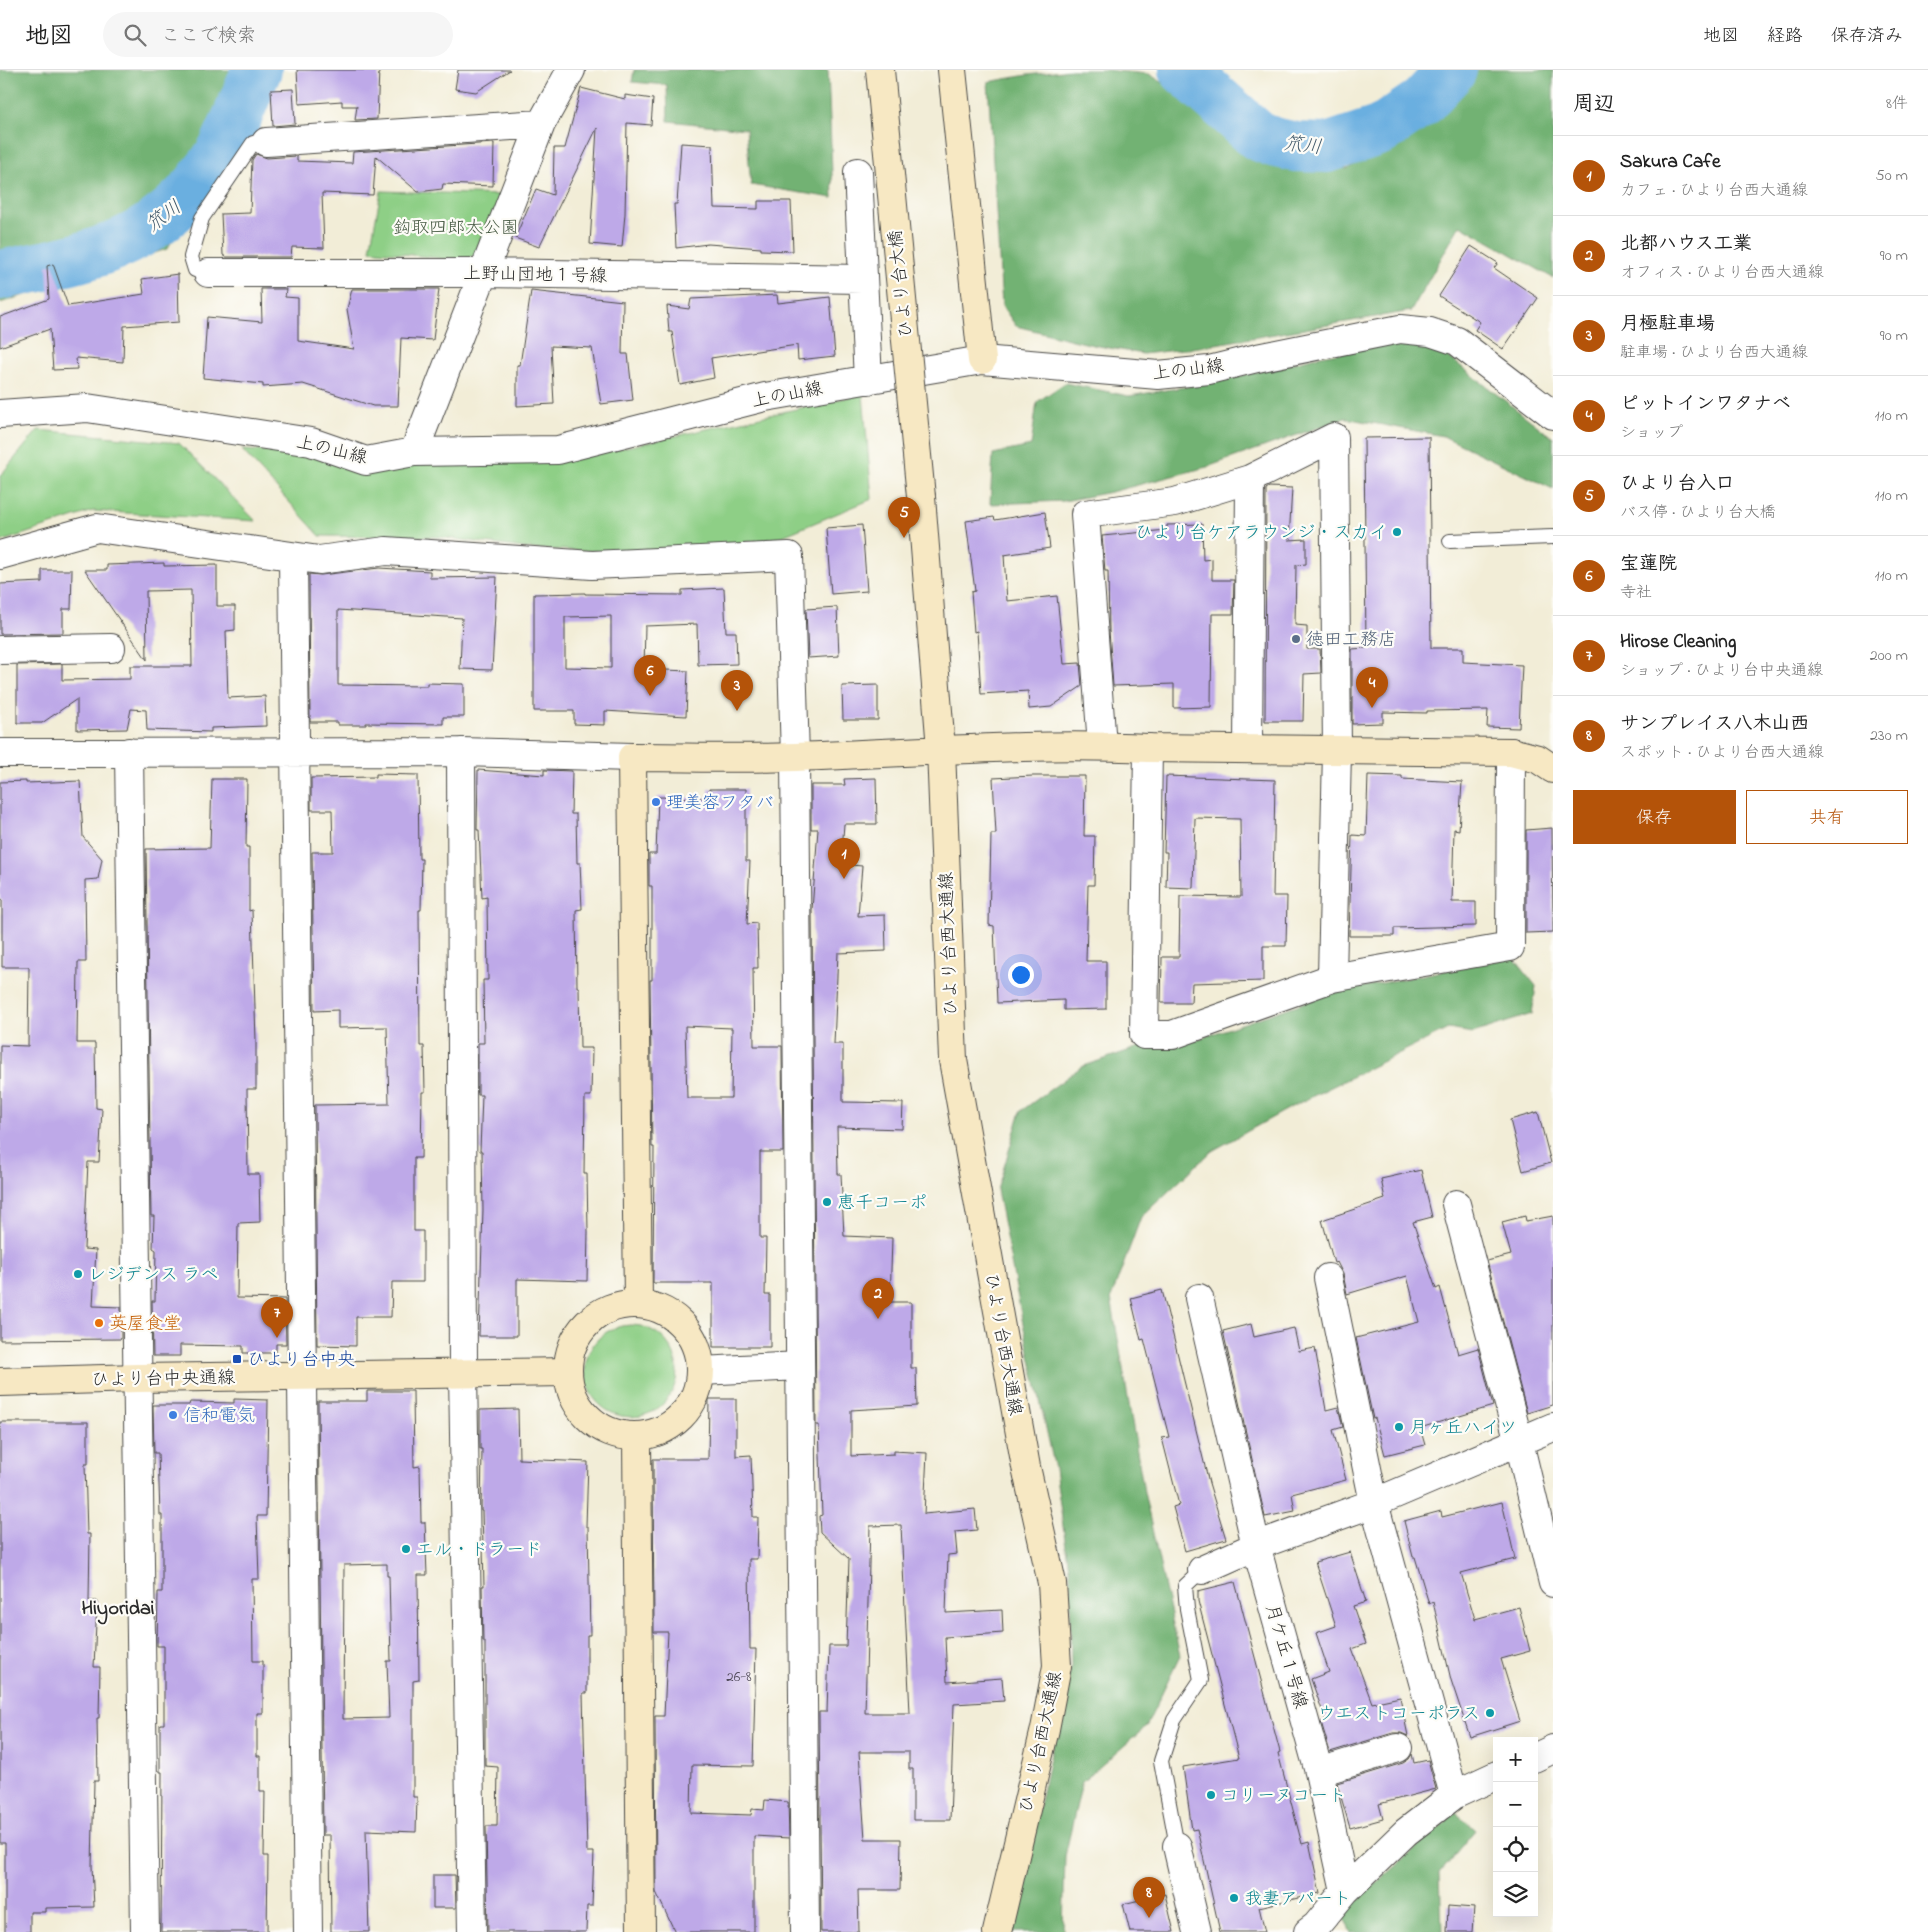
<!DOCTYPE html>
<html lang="ja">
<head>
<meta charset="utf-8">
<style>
  :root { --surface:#fff; --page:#f6f6f6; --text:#222; --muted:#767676; --line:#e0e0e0; --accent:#b45309 }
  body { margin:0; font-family:"Indie Flower","Klee One",sans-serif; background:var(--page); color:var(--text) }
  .controls { position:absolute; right:15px; bottom:15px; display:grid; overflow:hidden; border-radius:0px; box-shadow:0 5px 20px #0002 }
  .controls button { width:45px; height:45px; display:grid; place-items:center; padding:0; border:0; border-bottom:1px solid var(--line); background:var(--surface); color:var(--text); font:25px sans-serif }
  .you { position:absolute; left:1020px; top:904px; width:18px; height:18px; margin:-12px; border:4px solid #fff; border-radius:50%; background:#1a73e8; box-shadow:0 0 0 8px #1a73e833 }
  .badge { display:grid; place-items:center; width:32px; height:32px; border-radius:50%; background:var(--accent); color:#fff; font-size:16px; font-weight:700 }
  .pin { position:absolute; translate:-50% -41px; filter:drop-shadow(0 1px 2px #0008) }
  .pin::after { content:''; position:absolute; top:26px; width:18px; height:15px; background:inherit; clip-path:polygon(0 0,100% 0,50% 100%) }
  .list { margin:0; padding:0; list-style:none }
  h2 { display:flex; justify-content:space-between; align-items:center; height:65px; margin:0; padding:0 20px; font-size:21px }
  h2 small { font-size:16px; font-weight:400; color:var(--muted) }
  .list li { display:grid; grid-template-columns:32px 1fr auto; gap:15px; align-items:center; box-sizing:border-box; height:80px; padding:0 20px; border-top:1px solid var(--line) }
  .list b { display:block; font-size:19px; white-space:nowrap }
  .list p { margin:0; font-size:16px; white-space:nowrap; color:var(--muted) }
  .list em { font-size:16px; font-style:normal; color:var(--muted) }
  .actions { display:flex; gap:10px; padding:15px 20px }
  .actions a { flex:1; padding:11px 0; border:1px solid var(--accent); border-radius:0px; text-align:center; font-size:18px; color:var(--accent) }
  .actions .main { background:var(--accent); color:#fff }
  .icon { flex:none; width:28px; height:28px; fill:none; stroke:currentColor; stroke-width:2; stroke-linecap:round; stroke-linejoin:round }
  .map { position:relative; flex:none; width:1553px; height:1862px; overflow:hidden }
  header { display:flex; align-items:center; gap:30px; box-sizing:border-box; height:70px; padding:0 25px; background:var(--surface); border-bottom:1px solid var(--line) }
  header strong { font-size:24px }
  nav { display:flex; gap:28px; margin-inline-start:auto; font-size:18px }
  .search { width:350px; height:45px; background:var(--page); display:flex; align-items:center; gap:12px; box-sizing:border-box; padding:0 18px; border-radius:28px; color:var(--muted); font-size:19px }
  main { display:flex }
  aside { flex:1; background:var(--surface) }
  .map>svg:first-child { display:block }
</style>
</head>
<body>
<header>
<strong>地図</strong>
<div class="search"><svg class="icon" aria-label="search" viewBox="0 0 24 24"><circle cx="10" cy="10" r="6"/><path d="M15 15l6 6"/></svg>ここで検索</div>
<nav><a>地図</a><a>経路</a><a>保存済み</a></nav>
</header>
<main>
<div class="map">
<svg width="1553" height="1862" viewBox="0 0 1553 1862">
  <rect width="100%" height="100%" fill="#fdfcf7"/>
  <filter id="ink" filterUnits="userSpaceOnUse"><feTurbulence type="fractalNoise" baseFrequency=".02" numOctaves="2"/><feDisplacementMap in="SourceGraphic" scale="10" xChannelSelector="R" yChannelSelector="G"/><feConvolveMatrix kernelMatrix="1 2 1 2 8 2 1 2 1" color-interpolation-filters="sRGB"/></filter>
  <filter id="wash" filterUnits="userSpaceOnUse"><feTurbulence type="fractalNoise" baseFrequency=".0096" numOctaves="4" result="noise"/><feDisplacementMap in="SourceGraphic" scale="20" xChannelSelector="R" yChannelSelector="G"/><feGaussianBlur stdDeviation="1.12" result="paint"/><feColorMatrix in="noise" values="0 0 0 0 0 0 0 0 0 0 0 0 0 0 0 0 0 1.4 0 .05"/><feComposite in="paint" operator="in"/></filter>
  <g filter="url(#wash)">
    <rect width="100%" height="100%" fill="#f2edd7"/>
    <path fill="#8ecf86" stroke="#5c7d58" d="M381,121L502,125L484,180L463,191L370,180Z
      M863,324L872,429L778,468L656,483L531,479L440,467L320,466L242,380L311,383L419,393L564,391Z
      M38,360L179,373L256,451L93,441L0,472V406Z
      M585 1301a46 46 0 1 1 92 0a46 46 0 1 1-92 0Z"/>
    <path fill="#72b273" stroke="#4e6e4f" d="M0,0H273L243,57L167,179L0,233Z
      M634,0H828L833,128L751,115L746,59L668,51L667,15L632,12Z
      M1072,0H1103L1149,4L1219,48L1274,88L1347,99L1440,45L1476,0H1553V208L1460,155L1411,241L1192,278L1143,284L1093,275L1016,256L1002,236L988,12L1027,5Z
      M1390,274L1436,277L1553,368V419L1443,366L1345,348L1207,397L1111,422L1064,431L990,434L993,384L1031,376L1037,332L1065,313L1129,326L1216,312L1321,286Z
      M1513,887L1536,916L1532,944L1473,963L1448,959L1297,1034L1212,1081L1141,1147L1111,1228L1144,1422L1180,1586L1146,1657L1082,1712L1065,1786L1063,1862H1010L1071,1597L1070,1506L1055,1399L1022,1249L997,1120L1021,1041L1081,997L1139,977L1177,976L1332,923Z
      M1456,1742L1476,1760L1440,1803L1442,1862H1351L1341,1844Z"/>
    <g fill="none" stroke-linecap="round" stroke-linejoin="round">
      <path stroke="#6aafe0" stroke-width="50" d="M1184,0L1258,66L1273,72L1296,77L1327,78L1381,60L1422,32L1452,0
        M0,205C79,189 143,180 198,114C206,103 216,92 222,80C236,54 245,26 257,0"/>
    </g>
    <g id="blocks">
      <path fill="#bea9e8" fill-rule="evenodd" d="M297,0H379L377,49L355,50L357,36H342V31L299,34Z
        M458,0H510L476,22L455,19Z
        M581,18L625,29V25L653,29L651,55L627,53L625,144L622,177L590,174L597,58L539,177L515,168L536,119L553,125L554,78H565Z
        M293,19L295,54L273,56L271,20Z
        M494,73L493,116L443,114L442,119L418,122L376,86L373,125L322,123L324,178L292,177L291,187H226L223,185L221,144L250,143L252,90L256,84L267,88L297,86V91L352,93L353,82Z
        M681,73L712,75L714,138L758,139V131H791L793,181L761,180V178L708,174L676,178L674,134H677Z
        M1471,176L1498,193L1494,198L1538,228L1503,279L1475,260L1480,252L1439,226Z
        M53,194L68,236L144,224L142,209L178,204L179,252L124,256L123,292L76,288L77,299L53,300L50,259L0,277V247L49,229L47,196Z
        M261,219H286L285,227L298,228V271L354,279L347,239L352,219H439L433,270L401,268L398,336H373L303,314L263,317V314L203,308L207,247L262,252Z
        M531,221L623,231L622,284H628L633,330L601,334L592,278L551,276L554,334L517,336V295H520Z
        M777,225L778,233L830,227L835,286L798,290L797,275L711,288L714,308L680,315L672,262H669L667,236L689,239L691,229Z
        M1429,367L1431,578H1463V592L1522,595L1519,658L1487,657L1488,640L1427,641V643L1383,642V653L1352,654V579L1366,578L1364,368Z
        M1269,417L1292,418L1289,470L1306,469V494L1296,495L1295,555L1307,556V579H1320L1321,603L1304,604L1303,651H1265L1266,419Z
        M1045,442L1050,478L1004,485L1007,531L1057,526L1064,594L1080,593L1082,616L1051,637L1029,639L1028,621L981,624L977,561L974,562L971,522L975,521L966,451L994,447L995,450Z
        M1202,454L1203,490L1212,489V510H1234L1233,544H1212L1211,637L1174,638V614L1113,616L1109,561L1108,501H1105L1102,466L1167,460V455Z
        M862,455L867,521L831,524L826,458Z
        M164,493V496L217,495V536H235V560L226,561L228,628L265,626L266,656L211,658V662L147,660L146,640L131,639L127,659L77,660V629L42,653H17V595L62,594V610L130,609V596H192L191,520L146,521L147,590L85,500H107V495Z
        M379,498L430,501V508L497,507L492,600L460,599L462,548L338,540V615L427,616V613L464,614V647H443V654L366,653V655H338V652H310L309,504L321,505Z
        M42,500H72L71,539H63V563L0,564V514L42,512Z
        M724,518L726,562H736L737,594L698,595L697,554L645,556L644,599L688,601L686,646L605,641V655L574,654V641H534V524L585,523V524L682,525V520ZM611,546V598L565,597V547Z
        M837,537L839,586L808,588L806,539Z
        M878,615V650H843L842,616Z
        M478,700L544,705V700L572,701L571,744H576L577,793H580L582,839L576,840L577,917H579L580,978H592L591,1026H585L584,1103H587L588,1162L587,1211L517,1209V1266H479L483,1140L482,1081H480L482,1025H478V973H484L483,910H488L487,827L482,828L479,760H477Z
        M376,704L418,705L419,789H422L421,840H419L420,976H424L425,1022H422L421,1088H414V1161H423V1212H392L391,1247H356V1276L317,1275L315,1035L389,1034L387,957L338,958V940L314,941L312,782H333L332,740H311V708L376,707Z
        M1368,705L1402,706V709L1462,712L1459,760L1454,759L1452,832H1476V856L1394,858V866H1349L1352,765L1366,766Z
        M1033,706H1085L1084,766H1095L1094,815H1088L1086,891H1106V939L1064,940V930L997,933L994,856L989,855L991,764H996L993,708Z
        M1166,706L1275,710L1273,826H1287L1286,876H1263V911L1192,913L1191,933H1161L1162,887H1179L1180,826L1241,827L1240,749L1195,748L1193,818L1166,817L1167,782H1164Z
        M876,708L877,754H844L841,794L862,796L858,846L885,845L886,881L838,883L834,974H843V1032L903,1033L902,1059L837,1057L838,1104H841L844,1166L892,1168L890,1232H911V1298H916L917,1336L851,1340V1386L894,1384V1381L927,1383L924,1444L975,1439L977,1460L955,1462L957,1484L948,1485L946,1543L1002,1540L1003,1563L945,1567L947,1612L1002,1608L1004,1631L954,1634L950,1750H913V1699H909V1682H859L865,1769H901L900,1820H858L859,1862H821L819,1642H827L829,1576H846L849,1489L820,1462L819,1446L822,1445L819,1355H816L812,840L818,759H811V715H845L844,709ZM901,1455L910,1643H865L870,1456Z
        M212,709H247L246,777H249V841L252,840L256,971V1019H247L248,1104H259L260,1152L238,1153L237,1228L285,1229L286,1274H276V1283H243V1276L180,1275V1286H153L152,1231H155L156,1180L153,1178L154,1146H151L146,779L210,778Z
        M26,711V713L80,711L83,767L102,789L98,809L85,810L86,892H78L77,973H95L96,1038L102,1039L99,1092H88L84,1179L96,1180L93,1236L121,1237V1269L0,1270V975L28,976L29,897H2V829H0V712Z
        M709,719H746V791H750L747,854L757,853L758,898H753L754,976H782L783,1082H760V1168H766L765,1225H770V1277H713V1213H653L654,1077H652L650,910H652V816H649V784H656L658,727L710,728ZM685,956L732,958L731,1028H687Z
        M1552,758L1553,862L1526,863V760Z
        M1538,1042L1551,1093L1523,1101L1510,1050Z
        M1421,1100L1432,1147L1413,1152L1436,1219L1440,1217L1458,1284L1478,1278L1493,1336L1420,1358L1425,1375L1385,1385L1375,1348L1373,1349L1356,1268L1419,1252L1407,1206L1347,1224L1343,1204L1337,1192L1334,1193L1322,1150L1385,1129L1381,1109Z
        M1525,1146L1526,1151L1553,1146V1335L1527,1343L1487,1191L1511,1185L1502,1152Z
        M1162,1220L1209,1413L1226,1469L1185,1481L1173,1437L1179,1435L1162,1368L1169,1367L1144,1269L1141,1270L1131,1228Z
        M1251,1254L1254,1267L1294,1258L1299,1281L1315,1278L1326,1340L1338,1337L1343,1357L1333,1360L1346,1410L1292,1424L1295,1441L1265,1447L1223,1261Z
        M367,1321H413L414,1397L420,1396L421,1452H425L427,1505H418L419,1610L413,1611V1727H417L416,1762L366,1760L369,1862H331L330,1765H323L318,1331H367ZM387,1494V1506H389L391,1591H387L389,1648L343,1649L344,1495Z
        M234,1329L268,1330L266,1446H257L259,1509H252L253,1591H263V1643H257V1686H260V1721H265L264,1786H268L267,1862H161L162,1702H160V1654H164V1576H157L158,1522H162V1445H160L158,1383H154L153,1335H189L190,1332L234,1333Z
        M709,1329H736V1386L751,1385L753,1447H758L757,1489H749L750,1579H756L753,1696L692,1695L691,1743L751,1745L752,1739L764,1740L765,1730L788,1732L789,1768L754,1766V1862H675L656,1822L655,1646H664L668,1562H654L653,1389H708Z
        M518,1339L519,1389L588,1392L586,1456H588L590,1565H587V1623H583L587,1782H594L592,1836H587L586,1862H488L486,1756H497L498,1697L485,1696V1571H483L482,1516H484L482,1441H481L482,1379H480V1340Z
        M0,1352H88V1394H85L87,1464H90L89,1531H97L94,1597H100L99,1648H97L98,1711H94L92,1796L94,1837L45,1838V1842H30V1862H5V1773H0Z
        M1502,1432L1515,1489L1461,1503L1475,1549L1519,1537L1530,1581L1501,1589L1520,1651L1470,1667L1451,1610L1433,1532L1429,1534L1415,1487H1413L1404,1451L1441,1441L1442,1447Z
        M1350,1482L1366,1532L1353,1536L1366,1574L1352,1579L1372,1633L1400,1627L1408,1666L1401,1663H1393L1330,1682L1321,1652L1326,1651L1311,1609L1329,1602L1316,1563L1336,1556L1315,1492Z
        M1235,1512L1280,1682L1278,1683L1302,1774L1309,1772L1320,1823L1259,1837L1265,1862H1220L1197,1759L1192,1760L1183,1697L1239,1688L1198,1531V1521Z
        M1412,1684L1414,1693L1428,1690L1436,1719L1379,1734L1383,1749L1350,1758L1337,1713L1403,1693L1409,1689Z
        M433,1805H455L456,1838H433Z
        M1165,1824L1174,1862H1130L1123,1834Z
        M1448,1836L1474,1838L1472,1862H1447Z"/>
    </g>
  </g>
  <g filter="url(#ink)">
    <use href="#blocks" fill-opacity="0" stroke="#494845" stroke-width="1"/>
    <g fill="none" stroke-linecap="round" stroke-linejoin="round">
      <defs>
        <path id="lane" d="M208,203L195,200L191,187L202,148L253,73L266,72
          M1450,471L1553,467
          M1177,1776L1161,1691L1174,1650L1201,1610L1187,1539L1185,1516L1202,1500"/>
        <path id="street" d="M266,72L541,54
          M858,102L868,310
          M208,203H483L862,209
          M0,344L87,338L311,372L366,391L414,382L558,380L765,327L982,290L1158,305L1209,300L1257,288L1400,259L1430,262L1457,271L1553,345
          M414,382L541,54L571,0
          M0,485L97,458L319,490L386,481L592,495L789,486L795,687L805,1862
          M293,487L308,1862
          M0,580L111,578
          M1102,676L1085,444L1175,432L1250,409L1334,367L1337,680L1332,908
          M1148,678L1144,965H1172L1332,908L1510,877L1511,682
          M1248,678L1250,409
          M129,682L145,1862
          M461,682L463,1302L472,1862
          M0,683L461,682L632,687
          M1456,1134L1519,1372L1553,1513
          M1328,1208L1374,1433L1454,1725
          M1199,1228L1256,1476L1202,1500
          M701,1301L799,1296
          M1534,1688L1553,1679
          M1319,1702L1398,1678
          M1497,1705L1454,1725L1406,1762L1345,1821L1319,1702L1256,1476L1374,1433L1553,1357
          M1177,1776L1197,1862
          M1308,1862L1316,1856L1345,1821"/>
        <path id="secondary" d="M952,0L982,290
          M921,427L941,679L953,990L1026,1397L1052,1513L1057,1596L1045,1659L997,1862
          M638,1233L632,687C687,687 741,689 796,687C913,683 1031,672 1148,678L1511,682L1538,689L1553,699
          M568 1300a66 66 0 1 1 132 0a66 66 0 1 1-132 0Z
          M0,1312L138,1308L567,1302
          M637,1366L641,1862"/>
      </defs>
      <use href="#lane" stroke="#494845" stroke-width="16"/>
      <use href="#street" stroke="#494845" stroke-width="30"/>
      <use href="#secondary" stroke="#494845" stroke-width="30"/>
      <use href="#lane" stroke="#fff" stroke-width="14"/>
      <use href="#street" stroke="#fff" stroke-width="28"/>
      <use href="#secondary" stroke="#f7e8c3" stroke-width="28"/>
      <defs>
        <path id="secondary-bridge" d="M880,0L921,427"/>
      </defs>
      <use href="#secondary-bridge" stroke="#494845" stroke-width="30" stroke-linecap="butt"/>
      <use href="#secondary-bridge" stroke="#f7e8c3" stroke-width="28"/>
    </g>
  </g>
  <g fill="#0f9aa8" stroke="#fdfcf7" stroke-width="2">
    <circle cx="1397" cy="462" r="5"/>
    <circle cx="827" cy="1132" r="5"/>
    <circle cx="78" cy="1204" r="5"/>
    <circle cx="1399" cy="1357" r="5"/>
    <circle cx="406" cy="1479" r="5"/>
    <circle cx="1490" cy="1643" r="5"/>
    <circle cx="1211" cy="1725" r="5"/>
    <circle cx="1234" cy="1828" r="5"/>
  </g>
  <circle fill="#5c6f8a" stroke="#fdfcf7" stroke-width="2" cx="1296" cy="569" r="5"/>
  <g fill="#3f7fe0" stroke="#fdfcf7" stroke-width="2">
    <circle cx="656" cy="732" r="5"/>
    <circle cx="173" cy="1345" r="5"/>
  </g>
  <circle fill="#e8710a" stroke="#fdfcf7" stroke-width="2" cx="99" cy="1253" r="5"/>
  <rect fill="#1a4fb4" stroke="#fdfcf7" stroke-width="2" x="232" y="1284" width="10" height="10" rx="2.5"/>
  <g text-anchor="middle" stroke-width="4.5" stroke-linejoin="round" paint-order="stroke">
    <g font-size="15" fill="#504a5a">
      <text x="739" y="1611">26-8</text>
    </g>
    <g font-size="18" fill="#495c46" stroke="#fdfcf7">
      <text x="456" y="163">鈎取四郎太公園</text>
    </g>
    <g font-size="18" fill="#2b2b2b" stroke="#fdfcf7">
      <text transform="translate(535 204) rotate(1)" y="6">上野山団地１号線</text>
      <text transform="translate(900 214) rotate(-96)" y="6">ひより台大橋</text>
      <text transform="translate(1188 299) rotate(-7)" y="6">上の山線</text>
      <text transform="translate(787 324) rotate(-11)" y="6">上の山線</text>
      <text transform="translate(332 379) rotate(13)" y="6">上の山線</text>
      <text transform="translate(948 874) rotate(-92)" y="6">ひより台西大通線</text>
      <text transform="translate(1004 1274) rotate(80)" y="6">ひより台西大通線</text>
      <text transform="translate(163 1308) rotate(-1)" y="6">ひより台中央通線</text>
      <text transform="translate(1287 1586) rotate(74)" y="6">月ケ丘１号線</text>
      <text transform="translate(1040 1672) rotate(-78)" y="6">ひより台西大通線</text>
    </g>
    <g font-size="18" fill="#0d838f" stroke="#fdfcf7" text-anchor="start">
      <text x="1387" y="468" text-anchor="end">ひより台ケアラウンジ・スカイ</text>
      <text x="837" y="1138">恵千コーポ</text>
      <text x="88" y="1210">レジデンス ラペ</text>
      <text x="1409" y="1363">月ヶ丘ハイツ</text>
      <text x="416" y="1485">エル・ドラード</text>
      <text x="1480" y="1649" text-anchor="end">ウエストコーポラス</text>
      <text x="1221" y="1731">コリーヌコート</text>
      <text x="1244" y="1834">我妻アパート</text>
    </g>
    <g font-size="18" fill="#4e5e75" stroke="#fdfcf7" text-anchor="start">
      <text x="1306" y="575">徳田工務店</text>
    </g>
    <g font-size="18" fill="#366cbe" stroke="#fdfcf7" text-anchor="start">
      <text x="666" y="738">理美容フタバ</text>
      <text x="183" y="1351">信和電気</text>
    </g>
    <g font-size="18" fill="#c56008" stroke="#fdfcf7" text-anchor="start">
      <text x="109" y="1259">英屋食堂</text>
    </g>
    <g font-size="18" fill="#164399" stroke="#fdfcf7" text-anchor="start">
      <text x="247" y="1295">ひより台中央</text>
    </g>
    <g font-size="19" font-style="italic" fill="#41596a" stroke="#fdfcf7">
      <text transform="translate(1303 74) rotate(6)" y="7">笊川</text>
      <text transform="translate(163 145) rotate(-37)" y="7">笊川</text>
    </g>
    <g font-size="20" font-weight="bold" fill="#2b2b2b" stroke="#fdfcf7">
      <text x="118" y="1544">Hiyoridai</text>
    </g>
  </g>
</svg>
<div class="controls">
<button>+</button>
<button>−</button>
<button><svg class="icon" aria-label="locate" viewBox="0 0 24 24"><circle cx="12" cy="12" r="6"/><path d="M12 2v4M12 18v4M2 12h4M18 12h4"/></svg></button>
<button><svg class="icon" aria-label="layers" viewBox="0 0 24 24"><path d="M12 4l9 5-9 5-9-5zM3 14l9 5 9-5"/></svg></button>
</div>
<div class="you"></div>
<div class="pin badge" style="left:844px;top:809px">1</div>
<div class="pin badge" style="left:878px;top:1249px">2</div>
<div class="pin badge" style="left:737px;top:641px">3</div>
<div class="pin badge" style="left:1372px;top:638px">4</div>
<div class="pin badge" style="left:904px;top:468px">5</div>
<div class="pin badge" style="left:650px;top:626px">6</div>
<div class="pin badge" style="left:277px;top:1268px">7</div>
<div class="pin badge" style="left:1149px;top:1848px">8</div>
</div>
<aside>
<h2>周辺<small>8件</small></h2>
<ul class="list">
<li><span class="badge">1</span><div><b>Sakura Cafe</b><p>カフェ · ひより台西大通線</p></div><em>50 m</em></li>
<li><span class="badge">2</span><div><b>北都ハウス工業</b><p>オフィス · ひより台西大通線</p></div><em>90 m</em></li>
<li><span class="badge">3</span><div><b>月極駐車場</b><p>駐車場 · ひより台西大通線</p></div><em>90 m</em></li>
<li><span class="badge">4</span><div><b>ピットインワタナベ</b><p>ショップ</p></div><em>110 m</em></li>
<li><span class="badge">5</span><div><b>ひより台入口</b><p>バス停 · ひより台大橋</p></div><em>110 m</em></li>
<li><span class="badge">6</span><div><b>宝蓮院</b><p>寺社</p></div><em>110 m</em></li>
<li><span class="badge">7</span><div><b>Hirose Cleaning</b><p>ショップ · ひより台中央通線</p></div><em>200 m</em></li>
<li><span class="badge">8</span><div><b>サンプレイス八木山西</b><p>スポット · ひより台西大通線</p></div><em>230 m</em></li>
</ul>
<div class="actions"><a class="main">保存</a><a>共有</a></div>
</aside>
</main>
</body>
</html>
